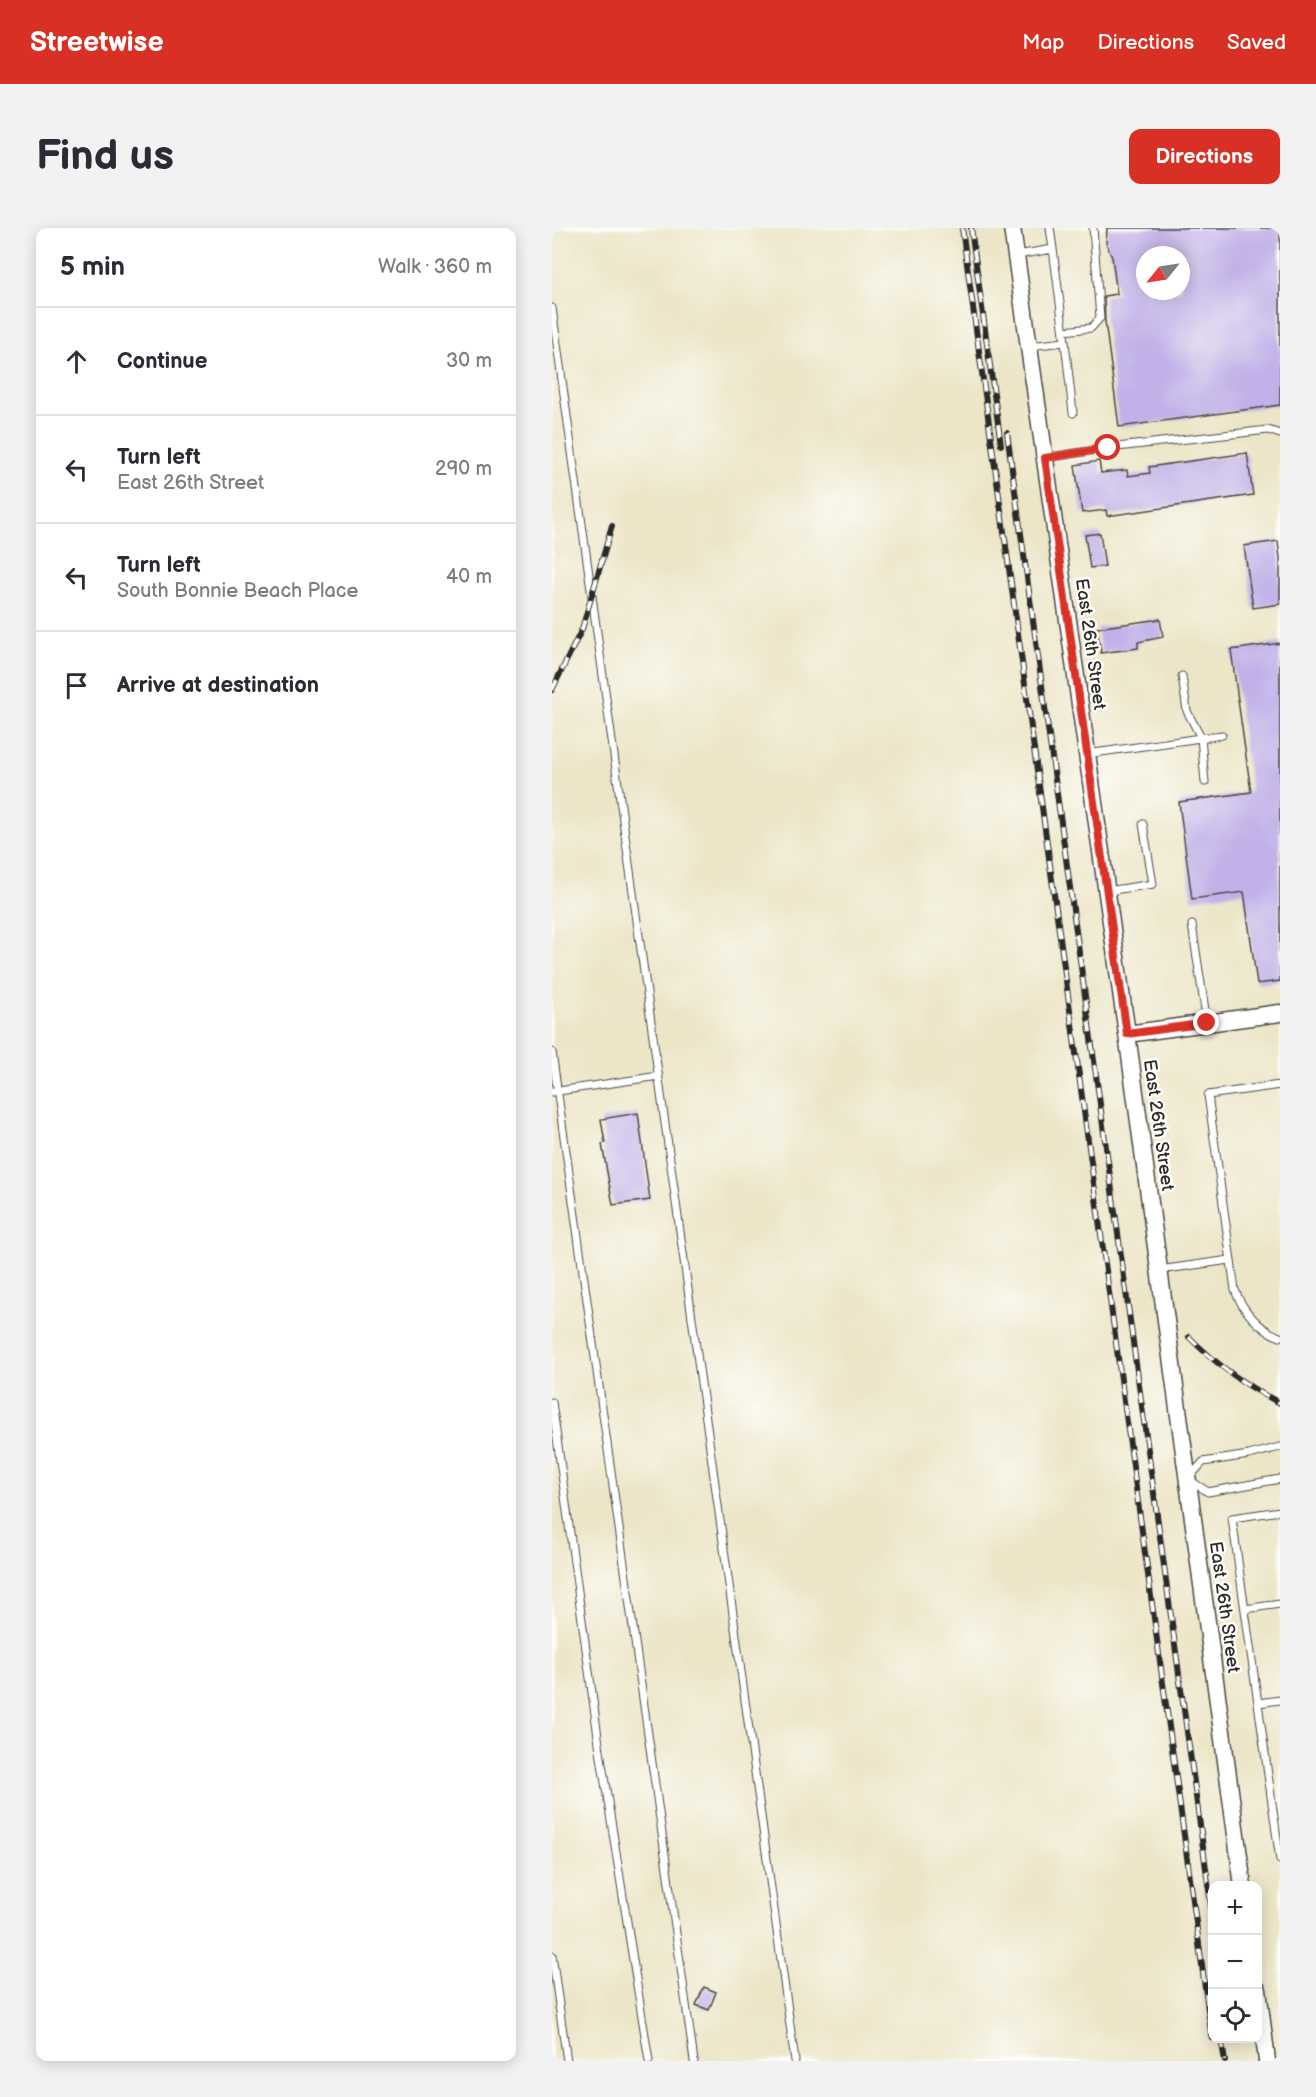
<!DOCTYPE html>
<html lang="en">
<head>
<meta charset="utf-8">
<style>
  :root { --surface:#fff; --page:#f2f2f3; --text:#2b2b33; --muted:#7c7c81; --line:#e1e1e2; --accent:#d93025 }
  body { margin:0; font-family:"Balsamiq Sans",sans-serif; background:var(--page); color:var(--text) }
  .controls { position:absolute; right:18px; bottom:18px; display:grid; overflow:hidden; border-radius:12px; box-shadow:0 3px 15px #0003 }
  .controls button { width:54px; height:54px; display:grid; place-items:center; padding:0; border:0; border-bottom:2px solid var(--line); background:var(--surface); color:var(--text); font:30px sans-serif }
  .compass { position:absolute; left:584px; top:18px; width:54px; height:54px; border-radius:50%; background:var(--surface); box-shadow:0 3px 15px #0003; rotate:240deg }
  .stop { position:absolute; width:18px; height:18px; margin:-14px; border:4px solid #d93025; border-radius:50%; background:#fff }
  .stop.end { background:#d93025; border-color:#fff; box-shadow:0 2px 6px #0008 }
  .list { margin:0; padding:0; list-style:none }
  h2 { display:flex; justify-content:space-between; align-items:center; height:78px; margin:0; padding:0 24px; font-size:26px }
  h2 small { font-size:20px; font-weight:400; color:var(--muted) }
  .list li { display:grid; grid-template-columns:39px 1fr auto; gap:18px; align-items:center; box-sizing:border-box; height:108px; padding:0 24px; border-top:2px solid var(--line) }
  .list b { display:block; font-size:22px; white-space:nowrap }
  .list p { margin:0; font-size:20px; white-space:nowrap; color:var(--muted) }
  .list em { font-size:20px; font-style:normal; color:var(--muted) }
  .icon { flex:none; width:33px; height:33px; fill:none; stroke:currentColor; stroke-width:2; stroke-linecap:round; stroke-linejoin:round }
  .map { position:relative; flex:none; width:728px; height:1833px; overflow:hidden; border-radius:12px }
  header { display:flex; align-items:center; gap:36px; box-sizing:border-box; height:84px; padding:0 30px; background:var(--accent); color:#fff }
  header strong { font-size:28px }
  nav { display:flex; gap:33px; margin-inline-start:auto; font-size:21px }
  .intro { display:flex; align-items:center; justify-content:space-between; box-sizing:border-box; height:144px; padding:0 36px }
  h1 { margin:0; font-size:42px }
  .button { padding:15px 27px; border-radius:12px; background:var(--accent); color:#fff; font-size:21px; font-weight:700 }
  main { display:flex; gap:36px; padding:0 36px }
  aside { flex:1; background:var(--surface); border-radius:12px; box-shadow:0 3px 15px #0003 }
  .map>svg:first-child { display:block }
</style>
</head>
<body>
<header>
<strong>Streetwise</strong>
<nav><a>Map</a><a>Directions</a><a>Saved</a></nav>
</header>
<div class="intro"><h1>Find us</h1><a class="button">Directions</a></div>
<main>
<aside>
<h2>5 min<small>Walk · 360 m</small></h2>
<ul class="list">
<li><svg class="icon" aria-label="ahead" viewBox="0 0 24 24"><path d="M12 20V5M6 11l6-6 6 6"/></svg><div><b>Continue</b></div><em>30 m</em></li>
<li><svg class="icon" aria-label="left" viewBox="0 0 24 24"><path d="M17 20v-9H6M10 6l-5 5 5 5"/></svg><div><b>Turn left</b><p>East 26th Street</p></div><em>290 m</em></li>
<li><svg class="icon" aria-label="left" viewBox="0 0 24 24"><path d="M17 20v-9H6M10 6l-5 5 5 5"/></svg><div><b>Turn left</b><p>South Bonnie Beach Place</p></div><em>40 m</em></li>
<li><svg class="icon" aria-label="arrive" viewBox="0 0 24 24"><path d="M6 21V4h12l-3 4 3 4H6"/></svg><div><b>Arrive at destination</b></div></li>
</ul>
</aside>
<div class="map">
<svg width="728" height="1833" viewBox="0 0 728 1833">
  <rect width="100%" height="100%" fill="#fdfcf7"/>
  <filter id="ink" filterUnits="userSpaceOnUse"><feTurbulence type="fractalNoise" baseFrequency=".0167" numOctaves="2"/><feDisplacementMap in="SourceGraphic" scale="12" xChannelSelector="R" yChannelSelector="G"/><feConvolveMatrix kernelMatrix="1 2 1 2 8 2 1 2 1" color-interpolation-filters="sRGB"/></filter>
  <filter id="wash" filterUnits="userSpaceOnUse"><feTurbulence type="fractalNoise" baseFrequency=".008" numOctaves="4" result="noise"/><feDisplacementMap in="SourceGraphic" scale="24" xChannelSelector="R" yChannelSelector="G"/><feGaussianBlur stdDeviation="1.35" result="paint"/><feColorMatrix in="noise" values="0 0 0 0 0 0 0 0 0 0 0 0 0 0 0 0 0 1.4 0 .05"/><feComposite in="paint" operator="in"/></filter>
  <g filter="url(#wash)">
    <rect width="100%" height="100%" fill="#ece5c7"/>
    <g id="blocks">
      <path fill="#c1b1e8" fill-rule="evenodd" d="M555,0H728V177L567,199L553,93L552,68L565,66L560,29L554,15ZM593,27H629V63H593Z
        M695,225L701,267L555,288L554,282L530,285L523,237L547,233L549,245L575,242L576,248L598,245L597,239Z
        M548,305L553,338L538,340L533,307Z
        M726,313L728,330V376L701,380L692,318Z
        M608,391L611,409L586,414V420L549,425L545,400Z
        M728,415V753L705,756L692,664L640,671L627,574L699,564L679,422Z
        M86,885L98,972L61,977L50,916L53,915L49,891Z
        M152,1759L164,1764L157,1782L144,1777Z"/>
    </g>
  </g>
  <g filter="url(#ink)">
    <use href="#blocks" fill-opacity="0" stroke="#484742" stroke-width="1.5"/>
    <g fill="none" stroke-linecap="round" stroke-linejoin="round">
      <defs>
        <path id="service" d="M498,0L501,21
          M465,27L501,21L513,114
          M0,80L243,1833
          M512,103L539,100L548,90L541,0
          M477,118L513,114L521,185
          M493,230L556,220L716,202L728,206
          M630,448L635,483L649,510L653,554
          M535,526L670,507
          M555,663L601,656L591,596
          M640,697L655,795
          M0,824L142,1833
          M728,857L656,867L683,1062C690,1082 708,1102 728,1109
          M0,864L107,848
          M607,1042L678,1032
          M0,1174L48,1523L97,1833
          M728,1219L697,1227L651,1234L636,1251L656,1264L728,1251
          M728,1283L680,1290L728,1632
          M693,1381L728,1376
          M706,1475L728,1472
          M0,1727L15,1833"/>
        <path id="tertiary" d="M460,0L575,806L691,1658
          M575,806L728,785
          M706,1762L715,1833"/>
      </defs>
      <use href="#service" stroke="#484742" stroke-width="9"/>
      <use href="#tertiary" stroke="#484742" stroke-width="19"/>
      <use href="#service" stroke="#fff" stroke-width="7"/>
      <use href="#tertiary" stroke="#fff" stroke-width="16"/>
      <defs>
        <path id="rail" d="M410,0L660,1810
          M419,0L449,217
          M455,205L660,1684
          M0,462L30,401L60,298
          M637,1109C664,1136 693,1158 728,1175
          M669,1810L673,1833"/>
      </defs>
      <use href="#rail" stroke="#2b2b2b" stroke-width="6"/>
      <use href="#rail" stroke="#fdfcf7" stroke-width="4" stroke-dasharray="11" stroke-linecap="butt"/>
    </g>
  </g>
  <g fill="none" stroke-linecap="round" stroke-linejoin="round" filter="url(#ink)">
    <path stroke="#d93025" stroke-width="8" d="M556,220L493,230L575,806L655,795"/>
  </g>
  <g text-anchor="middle" stroke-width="5" stroke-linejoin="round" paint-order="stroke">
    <g font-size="18" fill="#2b2b2b" stroke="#fdfcf7">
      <text transform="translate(539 416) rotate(82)" y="6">East 26th Street</text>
      <text transform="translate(607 897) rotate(82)" y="6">East 26th Street</text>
      <text transform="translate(673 1379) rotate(82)" y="6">East 26th Street</text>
    </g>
  </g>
</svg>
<div class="controls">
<button>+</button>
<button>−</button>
<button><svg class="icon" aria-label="locate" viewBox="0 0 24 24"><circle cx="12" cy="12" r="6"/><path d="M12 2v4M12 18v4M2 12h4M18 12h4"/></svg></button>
</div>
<svg class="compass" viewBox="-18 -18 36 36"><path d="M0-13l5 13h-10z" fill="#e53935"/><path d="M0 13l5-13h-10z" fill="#7c7c81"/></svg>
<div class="stop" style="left:556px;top:220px"></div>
<div class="stop end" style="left:655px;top:795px"></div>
</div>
</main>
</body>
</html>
